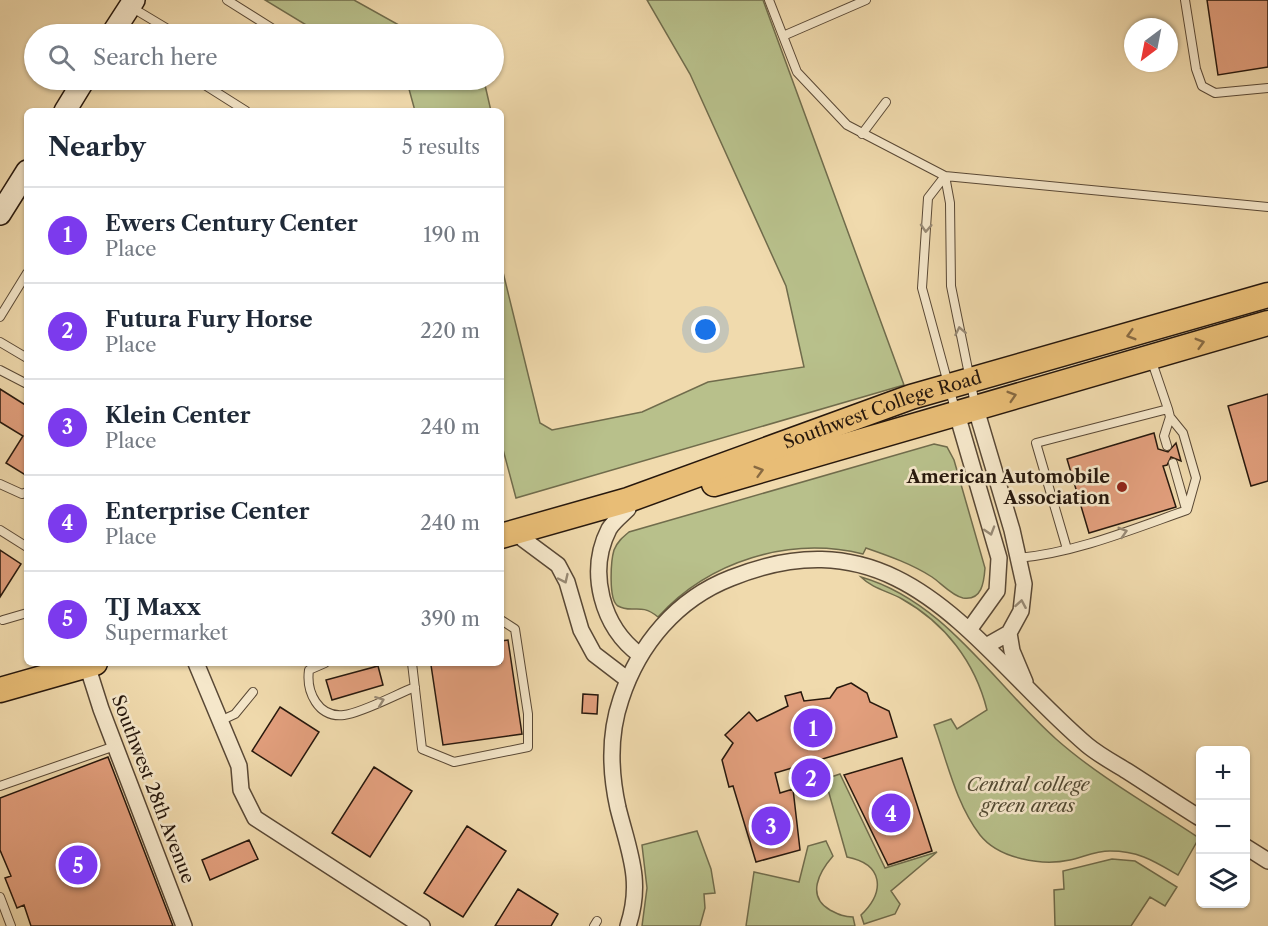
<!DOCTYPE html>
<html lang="en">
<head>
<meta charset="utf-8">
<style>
  :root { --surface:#fff; --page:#f6f6f7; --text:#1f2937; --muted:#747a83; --line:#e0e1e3; --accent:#7c3aed }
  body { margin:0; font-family:"Libre Caslon Text",serif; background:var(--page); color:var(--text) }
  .controls { position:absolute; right:18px; bottom:18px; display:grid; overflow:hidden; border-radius:9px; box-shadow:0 2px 4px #0004 }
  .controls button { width:54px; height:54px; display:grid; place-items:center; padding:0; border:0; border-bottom:2px solid var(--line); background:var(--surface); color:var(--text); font:30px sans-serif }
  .compass { position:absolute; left:1124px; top:18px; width:54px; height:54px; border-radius:50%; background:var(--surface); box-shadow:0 2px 4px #0004; rotate:212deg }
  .you { position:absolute; left:706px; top:330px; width:21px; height:21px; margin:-15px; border:4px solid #fff; border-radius:50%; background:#1a73e8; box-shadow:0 0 0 9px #1a73e833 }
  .badge { display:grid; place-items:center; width:39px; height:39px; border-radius:50%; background:var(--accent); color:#fff; font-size:20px; font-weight:700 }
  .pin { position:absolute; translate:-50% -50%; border:3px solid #fff; box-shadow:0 2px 6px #0006 }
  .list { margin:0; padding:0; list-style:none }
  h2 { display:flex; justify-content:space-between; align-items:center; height:78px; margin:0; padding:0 24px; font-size:26px }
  h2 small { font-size:20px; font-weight:400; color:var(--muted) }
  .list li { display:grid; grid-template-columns:39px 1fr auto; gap:18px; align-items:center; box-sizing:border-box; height:96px; padding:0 24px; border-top:2px solid var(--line) }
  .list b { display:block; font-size:22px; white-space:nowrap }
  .list p { margin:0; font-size:20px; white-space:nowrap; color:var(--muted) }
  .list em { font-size:20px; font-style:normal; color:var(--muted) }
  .icon { flex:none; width:33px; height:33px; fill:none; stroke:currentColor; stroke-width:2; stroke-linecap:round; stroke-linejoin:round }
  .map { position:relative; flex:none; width:1268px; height:926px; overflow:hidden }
  .search { position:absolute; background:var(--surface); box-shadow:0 2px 4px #0004; left:24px; top:24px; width:480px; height:66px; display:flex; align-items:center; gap:15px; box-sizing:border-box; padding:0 21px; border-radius:33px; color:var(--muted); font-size:22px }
  .panel { position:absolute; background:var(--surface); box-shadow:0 2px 4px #0004; left:24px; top:108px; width:480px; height:558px; border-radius:9px }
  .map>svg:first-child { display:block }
</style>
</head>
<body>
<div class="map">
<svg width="1268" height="926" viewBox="0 0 1268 926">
  <rect width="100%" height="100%" fill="#f0daad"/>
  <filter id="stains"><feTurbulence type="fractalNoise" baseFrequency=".00333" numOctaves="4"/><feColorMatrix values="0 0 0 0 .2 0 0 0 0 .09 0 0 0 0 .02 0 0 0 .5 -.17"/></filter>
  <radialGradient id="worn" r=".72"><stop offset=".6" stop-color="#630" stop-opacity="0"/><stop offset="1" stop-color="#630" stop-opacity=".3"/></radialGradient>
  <path fill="#b8c08b" stroke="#706c4c" stroke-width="1.5" d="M265,0H354L415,34H321Z
    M647,0H763L904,385L516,498L501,442V264L540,423L552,430L642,412L708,382L804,367L786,286L690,74Z
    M394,80H480L485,85L491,111H415L409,89Z
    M934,444L947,447L954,460L985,568C984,582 982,601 963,598C952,596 941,583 932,577C912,564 889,556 866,548L863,554C789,536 709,561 658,617C640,602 632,614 618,606C608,600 611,560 614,550C617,542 623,537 629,532Z
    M861,577C945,601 994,684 1056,739C1099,777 1151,806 1199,838L1178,875C1154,861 1139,851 1110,851C1096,851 1083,857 1070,860C1042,866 999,859 980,835C956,804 947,761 934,725L951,719L957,729L987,710C975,662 945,623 902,599C888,591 873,589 861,577Z
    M840,774L885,868L937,852L891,891L900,904L895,914L864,924L861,915C886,891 883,864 847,857L825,779Z
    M697,831L711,869L715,893L704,894L705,908L700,926H642L647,888L642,845Z
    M826,841L833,856C819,872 806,896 830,910C838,914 843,917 853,917L855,926H746L754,872L799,882L808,846Z
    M1112,859L1135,861L1177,887L1165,906L1150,897L1131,926H1055L1054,890L1064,889L1063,871Z"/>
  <path fill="#e29f7d" stroke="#27180d" stroke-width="1.5" d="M1207,0H1268V67L1218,75Z
    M0,389L27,406V476L6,463L23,436L0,422Z
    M1268,394V481L1251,486L1228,406Z
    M1154,433L1158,449L1168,452L1176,443L1181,461L1171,457L1167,465L1163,466L1176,507L1089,533L1067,459Z
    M0,550L21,564L0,597Z
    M508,640L522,734L443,745L431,665L501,663V641Z
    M378,666L383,685L332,700L326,680Z
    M851,683L867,693L870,702L889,711L897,737L775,773L780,793L793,789L800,850L756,862L733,786L729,787L722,760L733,743L725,735L749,712L757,721L788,706L785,696L801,692L804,701L830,698L837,688Z
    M583,694L598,695L597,714L582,713Z
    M280,707L319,732L291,776L252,751Z
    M108,757L173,926H31L24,905L17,908L5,878L11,876L0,850V798Z
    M902,758L932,851L888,865L844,775Z
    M374,767L412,791L370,857L332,833Z
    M467,826L506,851L463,917L424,893Z
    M249,840L258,859L210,880L202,860Z
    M518,889L558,914L551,926H495Z"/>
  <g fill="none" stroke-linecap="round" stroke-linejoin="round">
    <defs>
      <path id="lane" d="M227,0L281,34
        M769,0L797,72L847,125L945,176L1268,207
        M1185,0L1196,69L1202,86L1215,93L1268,88
        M131,7L176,34
        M783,36L866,0
        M197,80L246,111
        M249,80L254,82
        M862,134L886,102
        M945,176L928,198L922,288L955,409
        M945,176L950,203L951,286L975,404
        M0,317L27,273
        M0,342L27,358
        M0,370L27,384
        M1167,446L1164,436L1170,417
        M1173,463L1186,509
        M0,484L22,494L27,492
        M0,530L27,547
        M1067,549L1036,443L1168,409L1151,359
        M1018,558C1075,553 1133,529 1187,510L1196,478L1183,433L1170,417L1168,409
        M3,620L27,613
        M325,663L309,670C306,692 318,718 344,715C362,713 397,694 415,687
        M412,663L422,749L454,762L528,747V714L515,629L501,620
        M220,721L235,714L253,692
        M0,786L115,746
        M0,897L11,926
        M594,926L597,921"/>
      <path id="street" d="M976,409L1012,530L1024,584L1021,611L1009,633L986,646
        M957,414L999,558L997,591L969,630
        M628,509C622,515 613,522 609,529C587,572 602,627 640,655
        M523,539L558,565L567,582L581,630L594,654L628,680
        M1009,633L1012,651L1025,682
        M196,663L239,766L241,790L255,818L422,926
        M87,665L101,709L184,926
        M1246,847L1268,861
        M628,926C643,881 629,852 618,808C610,772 609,734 621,699C639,644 677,599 731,578C903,509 975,649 1087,745C1099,755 1114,763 1127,771C1152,787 1176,803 1200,818"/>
      <path id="secondary" d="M112,34L134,0
        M65,111L84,80
        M0,214L27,171"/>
      <g id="primary">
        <path d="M714,484L1268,323"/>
        <path id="s1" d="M501,536L628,500L911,397L1268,295"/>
        <path d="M0,690L95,663"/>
      </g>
    </defs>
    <use href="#lane" stroke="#594835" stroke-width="10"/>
    <use href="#street" stroke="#594835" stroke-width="18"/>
    <use href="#secondary" stroke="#27180d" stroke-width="24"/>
    <use href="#primary" stroke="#27180d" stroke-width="27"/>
    <use href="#lane" stroke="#f5e7ca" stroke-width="8"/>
    <use href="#street" stroke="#f5e7ca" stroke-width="15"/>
    <use href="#secondary" stroke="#f5e7ca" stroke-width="21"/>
    <use href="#primary" stroke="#e8bd76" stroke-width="24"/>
  </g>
  <defs><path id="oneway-chevron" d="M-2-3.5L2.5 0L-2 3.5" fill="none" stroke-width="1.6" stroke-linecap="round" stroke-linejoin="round" transform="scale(1.5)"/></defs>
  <g stroke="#988a75">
    <use href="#oneway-chevron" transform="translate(926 228) rotate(93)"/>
    <use href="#oneway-chevron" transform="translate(960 331) rotate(-101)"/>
    <use href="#oneway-chevron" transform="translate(990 531) rotate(73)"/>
    <use href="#oneway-chevron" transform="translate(1123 532) rotate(-17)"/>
    <use href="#oneway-chevron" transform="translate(564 579) rotate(65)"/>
    <use href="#oneway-chevron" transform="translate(1021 604) rotate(-80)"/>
    <use href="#oneway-chevron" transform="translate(380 701) rotate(-21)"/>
  </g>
  <g stroke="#886a42">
    <use href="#oneway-chevron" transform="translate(1131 335) rotate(164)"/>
    <use href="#oneway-chevron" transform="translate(1200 343) rotate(-16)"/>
    <use href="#oneway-chevron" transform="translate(1012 396) rotate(-17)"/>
    <use href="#oneway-chevron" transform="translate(759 471) rotate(-16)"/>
  </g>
  <circle fill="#8f2418" stroke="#f5e7ca" stroke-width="2" cx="1122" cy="487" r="6"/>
  <g text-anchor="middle" stroke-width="5" stroke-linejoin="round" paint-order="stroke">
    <g font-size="18" fill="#27180d" stroke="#f5e7ca">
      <text dy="6" stroke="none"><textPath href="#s1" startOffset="402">Southwest College Road</textPath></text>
      <text transform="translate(153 789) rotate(69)" y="6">Southwest 28th Avenue</text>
    </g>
    <g font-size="18" font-weight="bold" fill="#27180d" stroke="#f5e7ca" text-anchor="end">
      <text x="1110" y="483">American Automobile<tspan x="1110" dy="21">Association</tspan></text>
    </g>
    <g font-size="18" font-style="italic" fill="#524a33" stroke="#f5e7ca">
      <text x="1028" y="791">Central college<tspan x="1028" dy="21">green areas</tspan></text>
    </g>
  </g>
  <rect width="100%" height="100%" filter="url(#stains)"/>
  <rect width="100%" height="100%" fill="url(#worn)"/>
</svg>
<div class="controls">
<button>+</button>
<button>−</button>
<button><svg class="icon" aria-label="layers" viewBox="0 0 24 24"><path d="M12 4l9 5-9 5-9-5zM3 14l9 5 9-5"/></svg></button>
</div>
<svg class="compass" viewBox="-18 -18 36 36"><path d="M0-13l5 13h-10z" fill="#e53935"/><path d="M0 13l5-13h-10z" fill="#747a83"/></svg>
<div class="you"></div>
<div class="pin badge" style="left:813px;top:728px">1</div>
<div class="pin badge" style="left:811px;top:778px">2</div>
<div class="pin badge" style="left:771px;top:826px">3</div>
<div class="pin badge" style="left:891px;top:813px">4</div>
<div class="pin badge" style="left:78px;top:865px">5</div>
<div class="search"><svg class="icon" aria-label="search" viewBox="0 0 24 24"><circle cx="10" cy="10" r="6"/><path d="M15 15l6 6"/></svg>Search here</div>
<section class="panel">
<h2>Nearby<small>5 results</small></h2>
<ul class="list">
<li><span class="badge">1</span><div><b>Ewers Century Center</b><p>Place</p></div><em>190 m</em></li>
<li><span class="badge">2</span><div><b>Futura Fury Horse</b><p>Place</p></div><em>220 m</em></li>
<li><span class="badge">3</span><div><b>Klein Center</b><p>Place</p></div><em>240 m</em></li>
<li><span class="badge">4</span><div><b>Enterprise Center</b><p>Place</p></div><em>240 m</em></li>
<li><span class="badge">5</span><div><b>TJ Maxx</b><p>Supermarket</p></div><em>390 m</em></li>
</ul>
</section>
</div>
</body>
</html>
